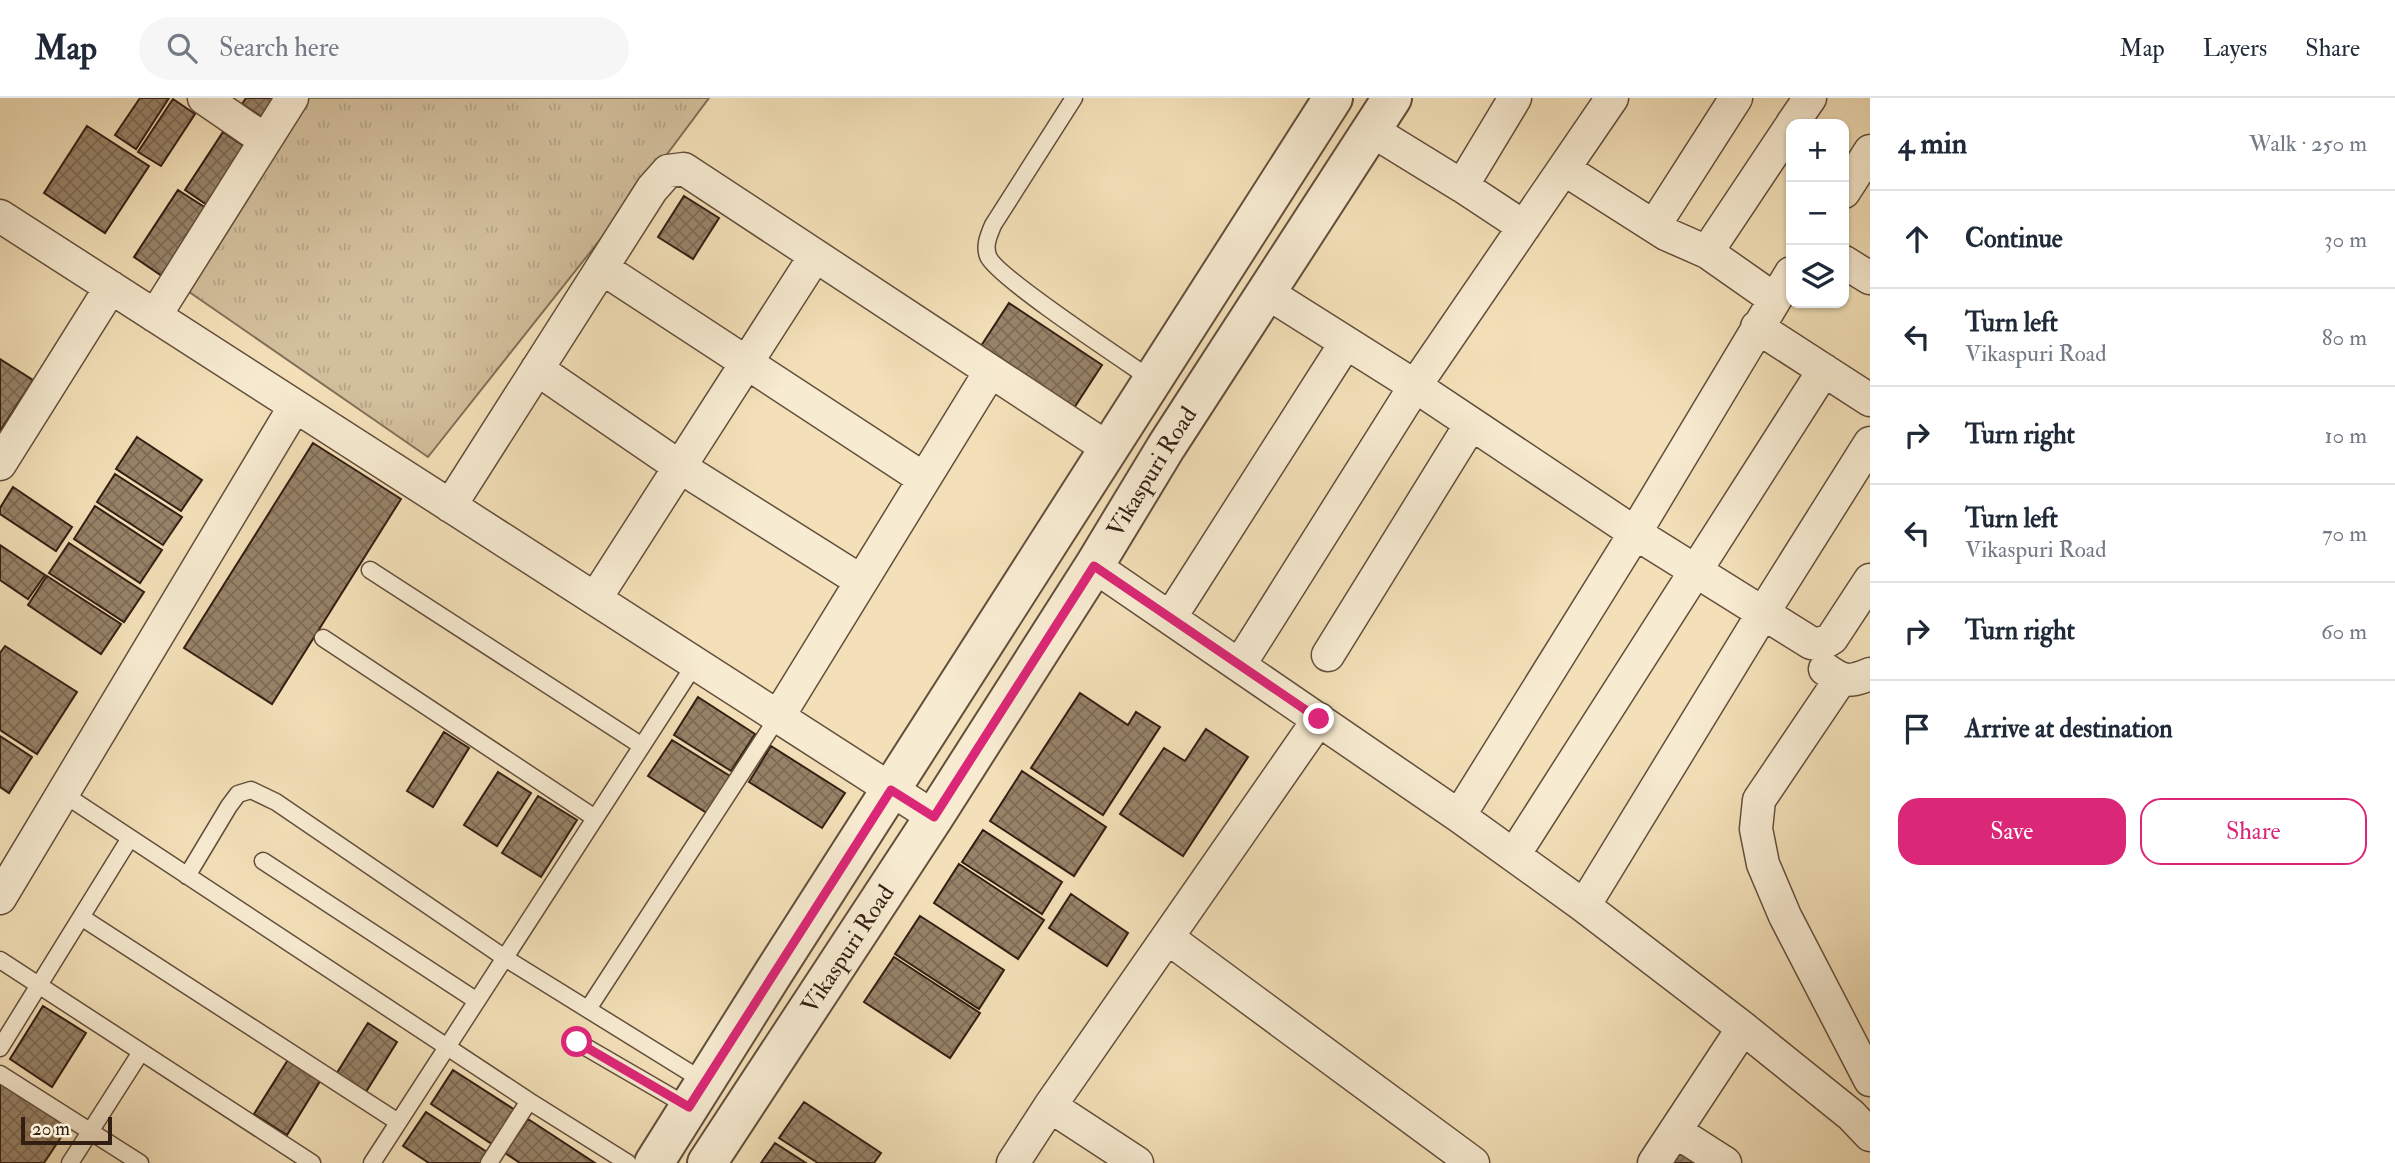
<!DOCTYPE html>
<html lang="en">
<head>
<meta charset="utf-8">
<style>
  :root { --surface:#fff; --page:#f6f6f7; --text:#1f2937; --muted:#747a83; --line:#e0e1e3; --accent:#db2777 }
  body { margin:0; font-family:"IM FELL Double Pica",serif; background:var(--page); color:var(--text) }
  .controls { position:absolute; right:21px; top:21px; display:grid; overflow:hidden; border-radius:14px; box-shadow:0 2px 5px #0004 }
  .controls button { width:63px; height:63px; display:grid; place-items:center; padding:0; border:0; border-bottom:2px solid var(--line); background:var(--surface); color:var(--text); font:35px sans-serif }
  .scale { position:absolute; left:21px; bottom:18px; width:91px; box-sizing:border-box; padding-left:7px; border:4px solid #331e13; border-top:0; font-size:19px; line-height:24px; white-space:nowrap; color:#331e13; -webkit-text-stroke:5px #f7ebd1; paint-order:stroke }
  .stop { position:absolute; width:21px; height:21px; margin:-16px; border:5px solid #db2777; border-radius:50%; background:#fff }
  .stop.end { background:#db2777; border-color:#fff; box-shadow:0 2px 7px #0008 }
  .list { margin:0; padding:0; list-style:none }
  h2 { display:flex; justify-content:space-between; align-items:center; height:91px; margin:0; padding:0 28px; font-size:30px }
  h2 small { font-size:23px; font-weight:400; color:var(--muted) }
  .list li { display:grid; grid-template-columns:46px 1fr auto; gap:21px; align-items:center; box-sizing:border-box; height:98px; padding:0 28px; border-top:2px solid var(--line) }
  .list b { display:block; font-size:26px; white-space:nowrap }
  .list p { margin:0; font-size:23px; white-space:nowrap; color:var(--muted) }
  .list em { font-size:23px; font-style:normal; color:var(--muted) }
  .actions { display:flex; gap:14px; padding:21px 28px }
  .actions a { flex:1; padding:16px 0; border:2px solid var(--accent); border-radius:21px; text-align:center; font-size:24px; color:var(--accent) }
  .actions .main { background:var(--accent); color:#fff }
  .icon { flex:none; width:38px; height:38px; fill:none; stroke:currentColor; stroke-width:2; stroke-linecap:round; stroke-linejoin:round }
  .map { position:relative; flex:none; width:1870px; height:1065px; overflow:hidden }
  header { display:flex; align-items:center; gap:42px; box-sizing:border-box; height:98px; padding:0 35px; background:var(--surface); border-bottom:2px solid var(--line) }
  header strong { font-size:33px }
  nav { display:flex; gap:38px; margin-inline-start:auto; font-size:24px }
  .search { width:490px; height:63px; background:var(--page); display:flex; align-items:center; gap:18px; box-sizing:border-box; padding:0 24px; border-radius:38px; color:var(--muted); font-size:26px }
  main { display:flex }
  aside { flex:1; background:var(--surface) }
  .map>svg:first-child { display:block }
</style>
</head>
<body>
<header>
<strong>Map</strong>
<div class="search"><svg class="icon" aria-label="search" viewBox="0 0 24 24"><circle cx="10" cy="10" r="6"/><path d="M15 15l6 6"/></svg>Search here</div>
<nav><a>Map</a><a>Layers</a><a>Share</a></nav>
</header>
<main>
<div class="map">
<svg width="1870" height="1065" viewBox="0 0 1870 1065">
  <defs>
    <pattern id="park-tufts" width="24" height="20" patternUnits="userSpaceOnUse" patternTransform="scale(1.75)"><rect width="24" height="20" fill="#d2bf9c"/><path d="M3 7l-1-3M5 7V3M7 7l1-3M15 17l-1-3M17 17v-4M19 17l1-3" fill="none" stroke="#b5a486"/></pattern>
    <pattern id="building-cross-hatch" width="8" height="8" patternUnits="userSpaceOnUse" patternTransform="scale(1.75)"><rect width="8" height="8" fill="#978369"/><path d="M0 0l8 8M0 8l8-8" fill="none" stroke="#7c6b55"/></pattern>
  </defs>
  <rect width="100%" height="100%" fill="#f3e0b8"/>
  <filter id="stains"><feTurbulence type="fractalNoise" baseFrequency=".00286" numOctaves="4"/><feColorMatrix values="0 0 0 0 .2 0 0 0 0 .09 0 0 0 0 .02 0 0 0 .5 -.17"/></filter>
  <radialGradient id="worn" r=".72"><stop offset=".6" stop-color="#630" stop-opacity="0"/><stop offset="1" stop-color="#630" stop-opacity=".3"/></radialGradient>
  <path fill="url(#park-tufts)" stroke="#826e58" stroke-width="2" d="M308,0H709L656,71L428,359L182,189Z"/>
  <path fill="url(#building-cross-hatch)" stroke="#331e13" stroke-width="2" d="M140,0H169L136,51L115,37Z
    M246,0H279L265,21L242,6Z
    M173,1L195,16L161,68L138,54Z
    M87,28L149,68L105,135L44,95Z
    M223,34L251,53L213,111L185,92Z
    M178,92L206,110L162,178L134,159Z
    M684,98L719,120L693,161L658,139Z
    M1009,205L1102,267L1074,310L981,248Z
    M0,261L33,282L0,333Z
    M137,339L202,382L181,413L116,371Z
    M313,345L401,401L272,606L184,550Z
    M115,376L182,419L163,447L97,404Z
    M13,389L72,429L56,453L0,416V410Z
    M95,408L162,452L140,485L74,441Z
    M69,445L144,494L124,524L49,475Z
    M0,447L45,477L28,501L0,482Z
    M47,478L121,526L101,556L28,507Z
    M5,548L77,594L37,656L0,632V555Z
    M1080,595L1128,627L1136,614L1160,629L1103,717L1031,670Z
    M698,599L755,636L731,673L674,637Z
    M1206,631L1248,659L1183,758L1120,716L1164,650L1185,663Z
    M444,634L469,650L433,709L407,693Z
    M0,638L32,659L9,695L0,689Z
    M672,642L730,678L707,715L648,678Z
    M771,648L845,695L822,730L749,684Z
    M1022,673L1106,729L1074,778L990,723Z
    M498,674L531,695L497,748L464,727Z
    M538,698L577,722L541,779L502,755Z
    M983,732L1062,784L1042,816L962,764Z
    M959,766L1044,822L1018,861L934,805Z
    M1071,796L1128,835L1107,868L1049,830Z
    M920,818L1004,872L979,911L895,856Z
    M894,859L980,915L950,960L864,904Z
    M43,908L86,935L52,989L10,961Z
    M368,925L397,944L364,997L335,978Z
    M289,960L322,980L287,1037L254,1016Z
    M453,972L515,1012L492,1046L431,1006Z
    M0,982L71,1024L44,1065H0Z
    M804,1004L881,1055L874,1065H818L779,1040Z
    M426,1014L493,1058L488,1065H429L403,1048Z
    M528,1021L595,1065H520L505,1055Z
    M1671,1044L1706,1065H1658Z
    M775,1045L806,1065H761Z"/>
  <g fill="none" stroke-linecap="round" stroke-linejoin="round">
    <defs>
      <path id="service" d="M1074,0L993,127C989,137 984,147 988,158C995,178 1128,265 1154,283
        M370,472L642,648
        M323,540L595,720
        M62,695L529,1003L628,1065
        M263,763L477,903
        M187,778L229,708L238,696L251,692L276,704L505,860L705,984
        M81,819L398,1024
        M0,862L312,1065
        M588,911L778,619
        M577,944L689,1009
        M0,950L130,740
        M0,976L140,1065
        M70,1065L141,954
        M372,1065L695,566
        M489,1065L529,1003"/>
      <path id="minor" d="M204,0L265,42
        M1515,0L1462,88L1524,129
        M1792,26L1810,0
        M1371,32L1462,88
        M1564,71L1666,136L1707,154L1774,201
        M1844,94L1870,53
        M0,118L934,719
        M1654,128L1736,0
        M1707,154L1791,28
        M1844,164L1870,180
        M602,170L924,381
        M1266,194L1415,288L1635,435L1811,545L1822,546L1832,540L1870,482
        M155,218L292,0
        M1757,229L1870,302
        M537,271L680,369L861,483
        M0,366L111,189
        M450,408L652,91L668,73L684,71L1109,351
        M1094,468L1459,718L1584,808L1743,930L1851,1017L1870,1037
        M595,501L815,158
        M1170,520L1345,246
        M1328,557L1471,326
        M1240,566L1415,288L1612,0
        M1825,571C1843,584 1849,585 1870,576
        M1840,582L1759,702L1756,731L1763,766L1785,818L1870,982
        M778,619L990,274
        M1459,718L1635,435L1791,175
        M1514,757L1824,272
        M0,800L295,308
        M1584,808L1763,515L1870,345
        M1168,840L1473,1065
        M1050,1008L1137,1065
        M1675,1033L1725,1065
        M1013,1065L1050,1008L1319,621
        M1654,1065L1743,930"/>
      <g id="tertiary">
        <path d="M654,1065L774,874L1333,0"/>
        <path id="s1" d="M707,1065L934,719L1094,468L1166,349L1392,0"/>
      </g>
    </defs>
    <use href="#service" stroke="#634e3c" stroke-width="19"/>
    <use href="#minor" stroke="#634e3c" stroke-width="35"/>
    <use href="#tertiary" stroke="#634e3c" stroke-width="42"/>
    <use href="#service" stroke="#f7ebd1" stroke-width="16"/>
    <use href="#minor" stroke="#f7ebd1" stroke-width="32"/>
    <use href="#tertiary" stroke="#f7ebd1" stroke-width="38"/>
  </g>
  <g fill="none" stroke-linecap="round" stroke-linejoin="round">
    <path stroke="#db2777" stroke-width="9" d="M577,944L689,1009L891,692L934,719L1094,468L1319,621"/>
  </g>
  <g text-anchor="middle" stroke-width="5" stroke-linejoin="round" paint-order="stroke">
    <g font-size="24" fill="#331e13" stroke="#f7ebd1">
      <text dy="8" stroke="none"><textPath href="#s1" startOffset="822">Vikaspuri Road</textPath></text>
      <text dy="8" stroke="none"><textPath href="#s1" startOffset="256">Vikaspuri Road</textPath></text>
    </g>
  </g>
  <rect width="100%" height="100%" filter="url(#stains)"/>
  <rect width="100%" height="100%" fill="url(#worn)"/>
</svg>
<div class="controls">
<button>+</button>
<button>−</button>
<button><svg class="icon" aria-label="layers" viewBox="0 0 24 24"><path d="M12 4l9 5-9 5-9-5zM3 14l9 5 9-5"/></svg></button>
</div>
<div class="scale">20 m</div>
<div class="stop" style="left:577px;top:944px"></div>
<div class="stop end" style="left:1319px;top:621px"></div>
</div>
<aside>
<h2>4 min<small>Walk · 250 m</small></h2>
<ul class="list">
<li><svg class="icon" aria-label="ahead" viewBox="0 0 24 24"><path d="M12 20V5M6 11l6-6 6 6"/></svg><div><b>Continue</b></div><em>30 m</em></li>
<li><svg class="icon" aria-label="left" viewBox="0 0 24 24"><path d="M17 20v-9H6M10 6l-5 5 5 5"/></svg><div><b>Turn left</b><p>Vikaspuri Road</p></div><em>80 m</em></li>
<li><svg class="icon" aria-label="right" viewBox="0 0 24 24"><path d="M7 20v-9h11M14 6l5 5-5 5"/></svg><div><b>Turn right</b></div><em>10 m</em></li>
<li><svg class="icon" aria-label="left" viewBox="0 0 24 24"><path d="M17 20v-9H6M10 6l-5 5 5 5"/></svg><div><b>Turn left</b><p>Vikaspuri Road</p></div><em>70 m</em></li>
<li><svg class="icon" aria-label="right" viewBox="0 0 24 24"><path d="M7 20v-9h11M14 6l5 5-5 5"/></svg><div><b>Turn right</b></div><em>60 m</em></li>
<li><svg class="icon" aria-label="arrive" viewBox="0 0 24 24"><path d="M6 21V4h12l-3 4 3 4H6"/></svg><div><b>Arrive at destination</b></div></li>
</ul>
<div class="actions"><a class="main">Save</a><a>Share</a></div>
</aside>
</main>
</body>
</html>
